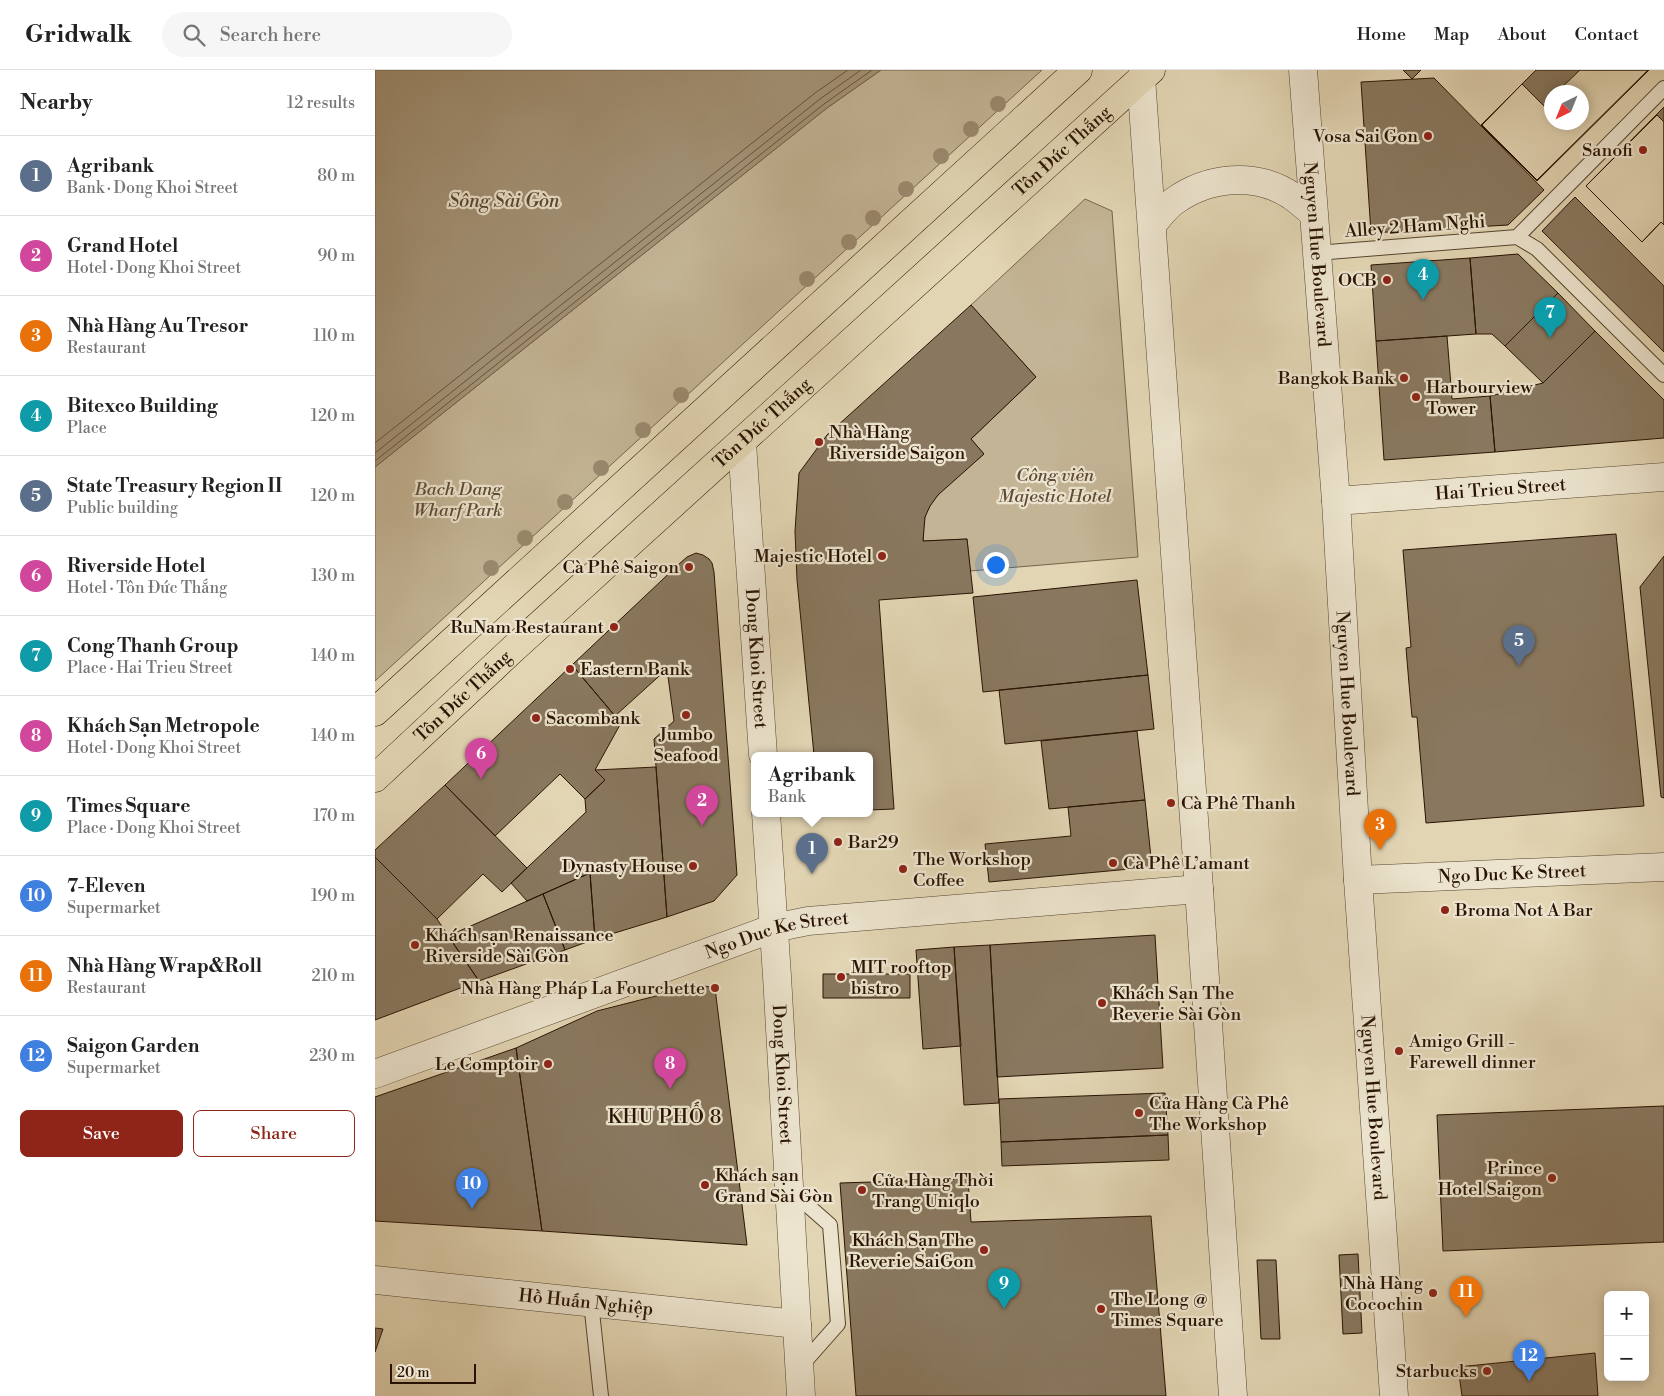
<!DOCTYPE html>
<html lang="en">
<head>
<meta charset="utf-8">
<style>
  :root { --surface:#fff; --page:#f6f6f6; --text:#222; --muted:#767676; --line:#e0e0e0; --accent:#8f2418 }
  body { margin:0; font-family:"Libre Bodoni",serif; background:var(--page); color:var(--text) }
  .controls { position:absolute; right:15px; bottom:15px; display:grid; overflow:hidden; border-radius:8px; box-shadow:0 2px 12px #0003 }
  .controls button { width:45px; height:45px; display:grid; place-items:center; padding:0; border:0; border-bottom:1px solid var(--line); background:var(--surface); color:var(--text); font:25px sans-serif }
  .compass { position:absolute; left:1169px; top:15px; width:45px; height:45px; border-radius:50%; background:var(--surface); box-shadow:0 2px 12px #0003; rotate:223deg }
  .scale { position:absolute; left:15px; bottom:12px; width:86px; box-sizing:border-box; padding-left:5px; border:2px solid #291303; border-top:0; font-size:14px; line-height:18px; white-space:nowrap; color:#291303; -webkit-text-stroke:4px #ece4ce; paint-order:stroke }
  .you { position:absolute; left:620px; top:494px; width:18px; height:18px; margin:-12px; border:4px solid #fff; border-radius:50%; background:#1a73e8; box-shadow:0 0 0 8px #1a73e833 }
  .badge { display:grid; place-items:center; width:32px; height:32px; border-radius:50%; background:var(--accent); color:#fff; font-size:16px; font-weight:700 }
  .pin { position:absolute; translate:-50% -41px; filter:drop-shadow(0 1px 2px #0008) }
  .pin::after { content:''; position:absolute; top:26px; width:18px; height:15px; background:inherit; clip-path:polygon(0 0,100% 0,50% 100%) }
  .popup { position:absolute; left:376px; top:682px; width:122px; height:65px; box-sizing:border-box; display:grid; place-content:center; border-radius:8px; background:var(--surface); filter:drop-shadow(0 1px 4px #0005); font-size:16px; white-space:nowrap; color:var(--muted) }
  .popup b { font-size:19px; color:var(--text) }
  .popup::after { content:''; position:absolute; left:50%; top:100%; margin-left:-10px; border:10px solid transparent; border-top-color:var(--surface) }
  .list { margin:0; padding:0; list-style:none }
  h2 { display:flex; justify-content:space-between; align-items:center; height:65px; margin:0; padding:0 20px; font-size:21px }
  h2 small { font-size:16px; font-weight:400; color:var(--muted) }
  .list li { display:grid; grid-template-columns:32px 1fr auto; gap:15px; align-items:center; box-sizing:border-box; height:80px; padding:0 20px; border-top:1px solid var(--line) }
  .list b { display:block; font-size:19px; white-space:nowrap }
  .list p { margin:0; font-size:16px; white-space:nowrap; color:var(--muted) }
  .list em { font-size:16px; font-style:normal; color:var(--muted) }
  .actions { display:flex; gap:10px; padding:15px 20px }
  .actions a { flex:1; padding:11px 0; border:1px solid var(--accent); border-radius:8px; text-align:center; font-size:18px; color:var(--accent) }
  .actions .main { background:var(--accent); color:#fff }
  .icon { flex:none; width:28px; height:28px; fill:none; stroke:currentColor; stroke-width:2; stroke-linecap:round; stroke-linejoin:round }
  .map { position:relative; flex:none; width:1289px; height:1326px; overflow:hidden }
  header { display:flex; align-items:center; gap:30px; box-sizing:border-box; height:70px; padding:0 25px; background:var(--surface); border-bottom:1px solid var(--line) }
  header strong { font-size:24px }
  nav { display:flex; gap:28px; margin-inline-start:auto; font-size:18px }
  .search { width:350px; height:45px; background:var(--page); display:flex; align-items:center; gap:12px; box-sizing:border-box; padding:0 18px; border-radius:28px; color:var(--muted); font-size:19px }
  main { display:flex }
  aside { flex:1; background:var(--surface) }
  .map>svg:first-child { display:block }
</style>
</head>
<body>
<header>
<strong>Gridwalk</strong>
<div class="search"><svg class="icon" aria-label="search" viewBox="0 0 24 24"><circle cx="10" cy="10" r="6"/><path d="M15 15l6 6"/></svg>Search here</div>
<nav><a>Home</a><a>Map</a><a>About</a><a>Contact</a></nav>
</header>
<main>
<aside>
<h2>Nearby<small>12 results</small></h2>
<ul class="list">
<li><span class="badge" style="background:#5c6f8a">1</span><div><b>Agribank</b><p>Bank · Dong Khoi Street</p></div><em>80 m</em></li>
<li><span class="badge" style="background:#d1479c">2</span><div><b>Grand Hotel</b><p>Hotel · Dong Khoi Street</p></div><em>90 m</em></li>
<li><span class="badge" style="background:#e8710a">3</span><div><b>Nhà Hàng Au Tresor</b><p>Restaurant</p></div><em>110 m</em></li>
<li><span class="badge" style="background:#0f9aa8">4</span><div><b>Bitexco Building</b><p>Place</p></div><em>120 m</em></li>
<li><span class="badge" style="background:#5c6f8a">5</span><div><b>State Treasury Region II</b><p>Public building</p></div><em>120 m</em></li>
<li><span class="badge" style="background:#d1479c">6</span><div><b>Riverside Hotel</b><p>Hotel · Tôn Ðức Thắng</p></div><em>130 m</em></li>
<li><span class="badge" style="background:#0f9aa8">7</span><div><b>Cong Thanh Group</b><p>Place · Hai Trieu Street</p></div><em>140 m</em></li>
<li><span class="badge" style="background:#d1479c">8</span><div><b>Khách Sạn Metropole</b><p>Hotel · Dong Khoi Street</p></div><em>140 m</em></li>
<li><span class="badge" style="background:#0f9aa8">9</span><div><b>Times Square</b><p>Place · Dong Khoi Street</p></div><em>170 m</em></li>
<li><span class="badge" style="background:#3f7fe0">10</span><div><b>7-Eleven</b><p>Supermarket</p></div><em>190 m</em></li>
<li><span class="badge" style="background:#e8710a">11</span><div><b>Nhà Hàng Wrap&amp;Roll</b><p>Restaurant</p></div><em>210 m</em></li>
<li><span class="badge" style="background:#3f7fe0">12</span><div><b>Saigon Garden</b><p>Supermarket</p></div><em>230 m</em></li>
</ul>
<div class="actions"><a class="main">Save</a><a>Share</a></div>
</aside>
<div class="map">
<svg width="1289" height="1326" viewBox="0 0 1289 1326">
  <rect width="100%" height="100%" fill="#e2d5b3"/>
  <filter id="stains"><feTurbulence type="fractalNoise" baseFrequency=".004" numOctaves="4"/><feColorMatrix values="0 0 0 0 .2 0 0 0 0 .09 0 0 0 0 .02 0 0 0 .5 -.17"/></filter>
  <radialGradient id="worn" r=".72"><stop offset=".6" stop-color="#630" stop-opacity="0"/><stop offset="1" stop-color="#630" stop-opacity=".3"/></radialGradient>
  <path fill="#c3b495" stroke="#76644c" d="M506,0H667L0,611V397L452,38Z
    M710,129L737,141L763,487L595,501L592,469L548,471C548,463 548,454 550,447C556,424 591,400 609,384L596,369L661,307L596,235Z"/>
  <path fill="#a39377" stroke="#726049" d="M0,0H506L452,38L0,397Z"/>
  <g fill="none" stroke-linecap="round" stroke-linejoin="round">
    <path stroke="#66533d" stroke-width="1" d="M0,373L440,23L473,0
      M0,383L445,29L486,0
      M0,391L449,34L497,0"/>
  </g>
  <path fill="#89785f" stroke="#291303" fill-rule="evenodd" d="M1028,0H1046L1037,9Z
    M1161,0H1274L1162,111L1106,55ZM1176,22H1206V52H1176Z
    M1205,0H1273L1162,110L1107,55L1147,14L1169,36L1176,28V52H1206V22H1182Z
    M1059,8L1169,120L1133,155L996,163L986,12Z
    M1289,37V155L1286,152L1267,172L1211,116Z
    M1282,45L1289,52V155L1286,152L1267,172L1211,116Z
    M1200,127L1289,216V282L1167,161Z
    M1143,184L1183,223L1130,276L1117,264H1101L1095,188Z
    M1095,188L1101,264L1001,271L996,195Z
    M1183,223L1220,261L1168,313L1130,276Z
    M596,235L661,307L596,369L609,384L563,425L555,436L550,447L548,471L592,469L598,523L504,530L519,739L494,740V685H439L422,510L420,461L424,403L452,365Z
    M1220,261L1289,330V368L1120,382L1115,326L1168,313Z
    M1072,266L1077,329L1115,326L1120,382L1009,390L1001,271Z
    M1241,464L1269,736L1051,753L1042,647H1037L1034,614L1031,578L1036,577L1028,480Z
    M321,483L328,485L334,489L337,493L339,502L362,805L339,831L292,847L279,669L299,651L292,599L240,646L197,595L304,494L312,487Z
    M1289,486V728L1286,727L1265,517Z
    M762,510L773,605L608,622L598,527Z
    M197,595L246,653L220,700L230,710L210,729L185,704L120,766L70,715Z
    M773,605L779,659L630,674L624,620Z
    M762,661L770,730L674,739L666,671Z
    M281,697L292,847L220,869L215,803L152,831L136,813L211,742L210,729L230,710L220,700Z
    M70,715L152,798L127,822L108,804L62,849L0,787V780Z
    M770,730L777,797L614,812L610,774L696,766L693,737Z
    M0,787L62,849L104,911L0,950Z
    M215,803L220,869L190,880L168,824Z
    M168,824L190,880L104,911L73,866Z
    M780,865L788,998L622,1007L615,875Z
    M615,875L624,1033L589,1035L579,877Z
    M579,877L586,976L548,979L541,880Z
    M448,904H535V928H448Z
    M324,915L340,918L372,1175L167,1161L141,978L222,941Z
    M141,978L167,1161L0,1151V1027Z
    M790,1023L793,1065L626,1072L624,1029Z
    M1289,1036V1172L1068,1181L1062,1045Z
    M793,1065L794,1090L627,1096L626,1072Z
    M593,1109L596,1152L776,1146L791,1326H481L465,1113Z
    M983,1184L987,1263L968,1264L964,1185Z
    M882,1190H901L905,1269H886Z
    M0,1258L8,1259L0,1282Z
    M1220,1283L1223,1326H1087L1083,1297Z"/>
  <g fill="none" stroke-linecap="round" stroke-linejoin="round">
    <defs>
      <path id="service" d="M1142,167L1289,18
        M941,183L1142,167L1162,179L1289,305
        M414,1119L455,1155L463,1254L425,1297
        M216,1232L226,1326"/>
      <g id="minor">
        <path id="s1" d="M961,431L1289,407"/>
        <path id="s2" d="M983,810L1289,797"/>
        <path id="s3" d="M0,1004L399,858L433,851L824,819"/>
        <path id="s4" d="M0,1210L422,1254"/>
      </g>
      <g id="tertiary">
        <path id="s5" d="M928,0L961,431L983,810L1019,1326"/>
        <path d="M766,8L824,819L858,1326"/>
        <path d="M777,155C783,148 790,138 798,132C832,107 880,101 917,126C924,131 931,137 938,143"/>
        <path id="s6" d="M367,373L388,685"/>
        <path id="s7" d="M391,743L402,906L426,1326"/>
      </g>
      <g id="primary">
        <path d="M0,642L703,0"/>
        <path id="s8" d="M0,708L138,579L776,0"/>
      </g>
    </defs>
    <use href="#service" stroke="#57442f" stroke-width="16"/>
    <use href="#minor" stroke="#57442f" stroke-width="29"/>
    <use href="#tertiary" stroke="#57442f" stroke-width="29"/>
    <use href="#primary" stroke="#291303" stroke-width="29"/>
    <use href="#service" stroke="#ece4ce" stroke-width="14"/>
    <use href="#minor" stroke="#ece4ce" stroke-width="28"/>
    <use href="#tertiary" stroke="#ece4ce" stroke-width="28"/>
    <use href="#primary" stroke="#e2d5b3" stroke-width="28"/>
  </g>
  <g fill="#9a896e">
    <circle cx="623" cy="34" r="8"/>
    <circle cx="596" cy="59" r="8"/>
    <circle cx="566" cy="86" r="8"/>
    <circle cx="531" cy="119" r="8"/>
    <circle cx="498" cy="148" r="8"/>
    <circle cx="474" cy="172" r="8"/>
    <circle cx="432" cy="209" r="8"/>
    <circle cx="306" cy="325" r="8"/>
    <circle cx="268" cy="360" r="8"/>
    <circle cx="226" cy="398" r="8"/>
    <circle cx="190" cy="432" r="8"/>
    <circle cx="150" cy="468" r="8"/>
    <circle cx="116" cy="498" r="8"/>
  </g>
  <g fill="#8f2418" stroke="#ece4ce" stroke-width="2">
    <circle cx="1053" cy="66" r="5"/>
    <circle cx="1268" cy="80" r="5"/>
    <circle cx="1012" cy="210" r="5"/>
    <circle cx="1029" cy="308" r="5"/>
    <circle cx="1041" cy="327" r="5"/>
    <circle cx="444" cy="372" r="5"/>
    <circle cx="507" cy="486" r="5"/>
    <circle cx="314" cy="497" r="5"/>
    <circle cx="239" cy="557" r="5"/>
    <circle cx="195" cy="599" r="5"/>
    <circle cx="311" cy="645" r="5"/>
    <circle cx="161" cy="648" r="5"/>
    <circle cx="796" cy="733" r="5"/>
    <circle cx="463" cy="772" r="5"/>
    <circle cx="738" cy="793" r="5"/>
    <circle cx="318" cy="796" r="5"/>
    <circle cx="528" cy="799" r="5"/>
    <circle cx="1070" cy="840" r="5"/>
    <circle cx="40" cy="875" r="5"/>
    <circle cx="466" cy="907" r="5"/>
    <circle cx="340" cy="918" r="5"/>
    <circle cx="727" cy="933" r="5"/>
    <circle cx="1024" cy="981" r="5"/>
    <circle cx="173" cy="994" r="5"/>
    <circle cx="764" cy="1043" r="5"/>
    <circle cx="1177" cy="1108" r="5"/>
    <circle cx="330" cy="1115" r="5"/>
    <circle cx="487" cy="1120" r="5"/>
    <circle cx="609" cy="1180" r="5"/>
    <circle cx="1058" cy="1223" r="5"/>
    <circle cx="726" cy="1239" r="5"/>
    <circle cx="1112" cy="1301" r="5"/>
  </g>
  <g text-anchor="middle" stroke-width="4.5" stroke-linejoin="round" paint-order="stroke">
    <g font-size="18" fill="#291303" stroke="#ece4ce" text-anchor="start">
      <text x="1043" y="72" text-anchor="end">Vosa Sai Gon</text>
      <text x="1258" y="86" text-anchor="end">Sanofi</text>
      <text x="1002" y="216" text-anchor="end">OCB</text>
      <text x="1019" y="314" text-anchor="end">Bangkok Bank</text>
      <text x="1051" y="323">Harbourview<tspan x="1051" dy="21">Tower</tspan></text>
      <text x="454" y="368">Nhà Hàng<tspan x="454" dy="21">Riverside Saigon</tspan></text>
      <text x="497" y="492" text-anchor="end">Majestic Hotel</text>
      <text x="304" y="503" text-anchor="end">Cà Phê Saigon</text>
      <text x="229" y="563" text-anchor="end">RuNam Restaurant</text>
      <text x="205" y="605">Eastern Bank</text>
      <text x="171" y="654">Sacombank</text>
      <text x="311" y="670" text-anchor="middle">Jumbo<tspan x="311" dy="21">Seafood</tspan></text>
      <text x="806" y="739">Cà Phê Thanh</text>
      <text x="473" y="778">Bar29</text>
      <text x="538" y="795">The Workshop<tspan x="538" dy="21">Coffee</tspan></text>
      <text x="748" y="799">Cà Phê L’amant</text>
      <text x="308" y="802" text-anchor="end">Dynasty House</text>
      <text x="1080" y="846">Broma Not A Bar</text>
      <text x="50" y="871">Khách sạn Renaissance<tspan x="50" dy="21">Riverside Sài Gòn</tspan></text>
      <text x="476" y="903">MIT rooftop<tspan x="476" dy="21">bistro</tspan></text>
      <text x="330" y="924" text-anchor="end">Nhà Hàng Pháp La Fourchette</text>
      <text x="737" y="929">Khách Sạn The<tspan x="737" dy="21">Reverie Sài Gòn</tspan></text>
      <text x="1034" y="977">Amigo Grill -<tspan x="1034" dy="21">Farewell dinner</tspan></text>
      <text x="163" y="1000" text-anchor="end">Le Comptoir</text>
      <text x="774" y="1039">Cửa Hàng Cà Phê<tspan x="774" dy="21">The Workshop</tspan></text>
      <text x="1167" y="1104" text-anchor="end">Prince<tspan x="1167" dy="21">Hotel Saigon</tspan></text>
      <text x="340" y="1111">Khách sạn<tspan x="340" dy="21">Grand Sài Gòn</tspan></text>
      <text x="497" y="1116">Cửa Hàng Thời<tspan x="497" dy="21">Trang Uniqlo</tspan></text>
      <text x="599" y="1176" text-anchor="end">Khách Sạn The<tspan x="599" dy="21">Reverie SaiGon</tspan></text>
      <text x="1048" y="1219" text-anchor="end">Nhà Hàng<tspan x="1048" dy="21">Cocochin</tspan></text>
      <text x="736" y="1235">The Long @<tspan x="736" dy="21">Times Square</tspan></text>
      <text x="1102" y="1307" text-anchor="end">Starbucks</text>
    </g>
    <g font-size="18" fill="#291303" stroke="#ece4ce">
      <text dy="6" stroke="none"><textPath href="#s8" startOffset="930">Tôn Ðức Thắng</textPath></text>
      <text transform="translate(1040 156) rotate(-4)" y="6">Alley 2 Ham Nghi</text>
      <text dy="6" stroke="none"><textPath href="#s5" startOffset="185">Nguyen Hue Boulevard</textPath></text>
      <text dy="6" stroke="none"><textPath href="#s8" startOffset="525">Tôn Ðức Thắng</textPath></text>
      <text dy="6" stroke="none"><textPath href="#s1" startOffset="165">Hai Trieu Street</textPath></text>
      <text dy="6" stroke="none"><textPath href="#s6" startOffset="216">Dong Khoi Street</textPath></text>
      <text dy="6" stroke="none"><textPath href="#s8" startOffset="120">Tôn Ðức Thắng</textPath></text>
      <text dy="6" stroke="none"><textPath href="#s5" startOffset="635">Nguyen Hue Boulevard</textPath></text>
      <text dy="6" stroke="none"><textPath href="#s2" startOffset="154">Ngo Duc Ke Street</textPath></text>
      <text dy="6" stroke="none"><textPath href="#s3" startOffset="426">Ngo Duc Ke Street</textPath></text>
      <text dy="6" stroke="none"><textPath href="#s7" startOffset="262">Dong Khoi Street</textPath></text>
      <text dy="6" stroke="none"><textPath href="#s5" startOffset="1040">Nguyen Hue Boulevard</textPath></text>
      <text dy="6" stroke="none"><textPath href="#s4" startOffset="212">Hồ Huấn Nghiệp</textPath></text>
    </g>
    <g font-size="18" font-style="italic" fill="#5f4b36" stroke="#ece4ce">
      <text x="680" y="411">Công viên<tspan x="680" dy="21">Majestic Hotel</tspan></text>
      <text x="83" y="425">Bach Dang<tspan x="83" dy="21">Wharf Park</tspan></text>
    </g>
    <g font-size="19" font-style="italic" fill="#5a4631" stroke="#ece4ce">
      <text x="129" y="137">Sông Sài Gòn</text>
    </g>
    <g font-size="19" letter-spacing="1" fill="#291303" stroke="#ece4ce">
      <text x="290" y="1053">KHU PHỐ 8</text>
    </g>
  </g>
  <rect width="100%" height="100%" filter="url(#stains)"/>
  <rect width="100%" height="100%" fill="url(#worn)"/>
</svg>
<div class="controls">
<button>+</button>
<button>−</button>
</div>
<svg class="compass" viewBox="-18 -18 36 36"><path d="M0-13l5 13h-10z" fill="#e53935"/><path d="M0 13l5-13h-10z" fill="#767676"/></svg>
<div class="scale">20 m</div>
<div class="you"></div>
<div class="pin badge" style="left:437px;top:804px;background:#5c6f8a">1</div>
<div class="popup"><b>Agribank</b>Bank</div>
<div class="pin badge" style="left:327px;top:756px;background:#d1479c">2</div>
<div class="pin badge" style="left:1005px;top:780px;background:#e8710a">3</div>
<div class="pin badge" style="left:1048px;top:230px;background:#0f9aa8">4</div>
<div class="pin badge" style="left:1144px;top:596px;background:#5c6f8a">5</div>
<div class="pin badge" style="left:106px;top:709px;background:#d1479c">6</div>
<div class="pin badge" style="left:1175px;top:268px;background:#0f9aa8">7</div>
<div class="pin badge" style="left:295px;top:1019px;background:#d1479c">8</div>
<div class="pin badge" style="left:629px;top:1239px;background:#0f9aa8">9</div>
<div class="pin badge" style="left:97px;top:1139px;background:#3f7fe0">10</div>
<div class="pin badge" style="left:1091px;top:1247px;background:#e8710a">11</div>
<div class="pin badge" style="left:1154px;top:1311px;background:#3f7fe0">12</div>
</div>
</main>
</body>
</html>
